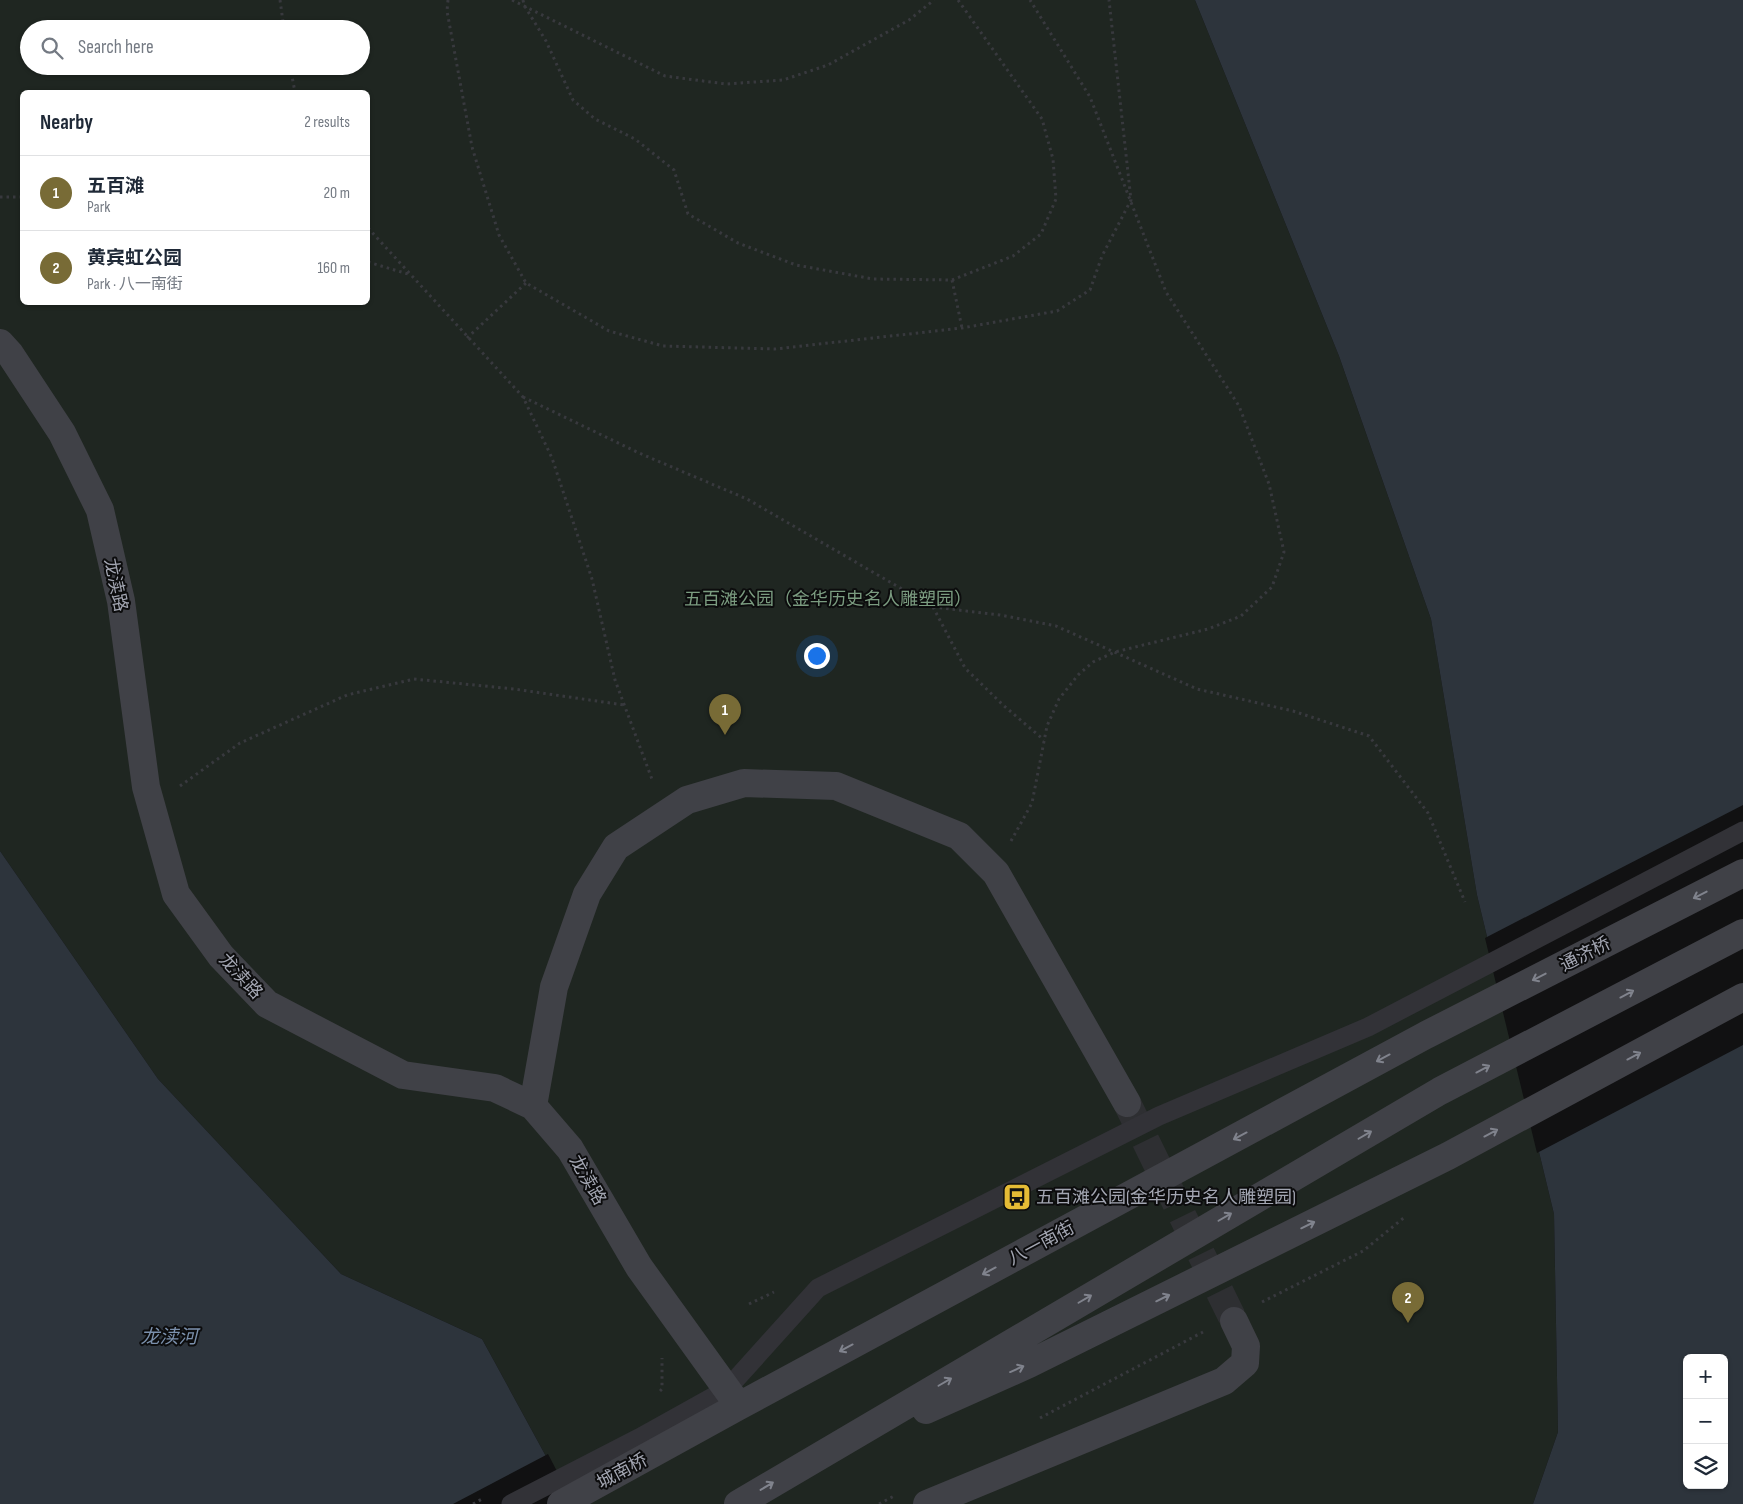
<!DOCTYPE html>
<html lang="en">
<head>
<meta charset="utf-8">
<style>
  :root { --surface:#fff; --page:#f2f2f3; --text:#1f2937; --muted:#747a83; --line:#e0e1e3; --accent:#786b36 }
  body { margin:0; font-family:"Sofia Sans Condensed","Noto Sans SC",sans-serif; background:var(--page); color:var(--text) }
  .controls { position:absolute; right:15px; bottom:15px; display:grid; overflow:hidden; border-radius:8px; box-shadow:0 1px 4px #0004 }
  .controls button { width:45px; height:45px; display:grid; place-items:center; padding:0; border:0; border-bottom:1px solid var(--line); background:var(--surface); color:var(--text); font:25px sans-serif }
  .you { position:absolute; left:816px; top:655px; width:18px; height:18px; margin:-12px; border:4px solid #fff; border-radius:50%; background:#1a73e8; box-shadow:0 0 0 8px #1a73e833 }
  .badge { display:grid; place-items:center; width:32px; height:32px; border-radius:50%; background:var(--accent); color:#fff; font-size:16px; font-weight:700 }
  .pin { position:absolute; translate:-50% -41px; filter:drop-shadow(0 1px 2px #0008) }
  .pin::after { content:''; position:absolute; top:26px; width:18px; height:15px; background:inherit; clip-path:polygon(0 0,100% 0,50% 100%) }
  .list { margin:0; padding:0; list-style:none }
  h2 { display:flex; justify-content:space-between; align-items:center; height:65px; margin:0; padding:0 20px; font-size:21px }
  h2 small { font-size:16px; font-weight:400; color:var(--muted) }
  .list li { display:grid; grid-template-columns:32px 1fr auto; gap:15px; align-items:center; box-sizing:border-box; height:75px; padding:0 20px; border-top:1px solid var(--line) }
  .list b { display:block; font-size:19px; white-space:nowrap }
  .list p { margin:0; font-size:16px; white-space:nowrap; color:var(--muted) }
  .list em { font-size:16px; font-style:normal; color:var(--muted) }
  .icon { flex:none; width:28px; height:28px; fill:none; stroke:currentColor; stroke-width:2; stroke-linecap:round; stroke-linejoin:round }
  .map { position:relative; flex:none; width:1743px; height:1504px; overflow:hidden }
  .search { position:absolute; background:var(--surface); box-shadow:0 1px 4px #0004; left:20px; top:20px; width:350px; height:55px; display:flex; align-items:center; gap:12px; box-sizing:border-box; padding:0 18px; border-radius:28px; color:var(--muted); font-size:19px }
  .panel { position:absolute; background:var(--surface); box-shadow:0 1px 4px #0004; left:20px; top:90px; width:350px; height:215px; border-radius:8px }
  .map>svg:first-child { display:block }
</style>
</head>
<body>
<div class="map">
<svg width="1743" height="1504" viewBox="0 0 1743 1504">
  <rect width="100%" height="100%" fill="#111112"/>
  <path fill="#1f2621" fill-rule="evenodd" d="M0,0H1195L1339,356L1431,619L1477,895L1554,1214L1558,1432L1533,1504H572L482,1339L341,1274L158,1079L0,851ZM29,29H361V66H29ZM22,92H368V302H22Z"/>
  <path fill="#2d343c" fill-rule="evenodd" d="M1195,0H1743V1504H1533L1558,1432L1554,1214L1477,895L1431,619L1339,356ZM1687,1358H1724V1485H1687Z
    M0,851L158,1079L341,1274L482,1339L572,1504H0Z"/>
  <path fill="#111112" d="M1743,805V1045L1537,1153L1485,938Z
    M548,1454L574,1504H453Z"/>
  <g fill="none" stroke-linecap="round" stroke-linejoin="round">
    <path stroke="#2e2f32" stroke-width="28" stroke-dasharray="28 14" stroke-linecap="butt" d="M1127,1103L1234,1321"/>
    <path stroke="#38393e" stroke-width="3" stroke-dasharray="2.5 4" stroke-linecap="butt" d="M280,0L284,29
      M448,0L447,11L472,147L499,235L526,283L609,331L663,346L775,349L962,328L1057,311L1090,290L1102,256L1131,200L1109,0
      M512,0L665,76L726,84L783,80L828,65L909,20L934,0
      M523,0L524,5L546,41L573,100L595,119L635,139L674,170L688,214L738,243L796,265L873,279L952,280L1013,256L1041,234L1056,199L1053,159L1042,119L958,0
      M290,66L295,92
      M0,197H22
      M368,228L523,397L552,458L592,579L615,680L653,782
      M368,262L408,274
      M952,280L962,328
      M467,338L526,283
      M523,397L639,453L747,499L933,607L1000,615L1056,626L1197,689L1293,711L1369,736L1428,813L1465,902
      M933,607L965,668L1003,705L1044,740
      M180,786L240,743L347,695L414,679L514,689L624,705
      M1011,841L1032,803L1047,726L1059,699L1078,675L1093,662L1115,652L1208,629L1241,616L1272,587L1284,552L1269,484L1239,406L1166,292L1090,97L1030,0
      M1262,1302L1363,1251L1406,1216
      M749,1304L774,1292
      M660,1391L662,1389V1358
      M1040,1418L1203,1332
      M473,1504L484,1498
      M879,1504L896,1495"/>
    <path stroke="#323237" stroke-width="19" d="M511,1504L639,1438L727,1389L818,1288L1159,1116L1368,1027L1743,831"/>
    <path stroke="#404147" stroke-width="28" d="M0,343L10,354L62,433L100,510L121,601L146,787L176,894L221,956L267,1004L403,1075L495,1088L533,1106L570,1149L639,1267L739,1406
      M533,1106L554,987L587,894L616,847L687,800L744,783L836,786L959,836L996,873L1127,1103
      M926,1410L1029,1364L1448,1156L1743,997
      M561,1504L739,1406L1426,1035L1743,873
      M738,1504L1440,1091L1743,933
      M927,1504L1224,1381L1245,1363L1246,1346L1234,1321"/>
  </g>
  <defs><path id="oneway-shaft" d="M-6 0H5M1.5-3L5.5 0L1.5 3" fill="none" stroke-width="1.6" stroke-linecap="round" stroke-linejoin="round" transform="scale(1.25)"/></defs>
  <g stroke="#80838d">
    <use href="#oneway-shaft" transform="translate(1700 895) rotate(153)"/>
    <use href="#oneway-shaft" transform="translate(1539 977) rotate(153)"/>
    <use href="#oneway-shaft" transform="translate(1627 994) rotate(-28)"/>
    <use href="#oneway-shaft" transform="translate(1634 1056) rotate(-28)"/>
    <use href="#oneway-shaft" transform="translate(1383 1058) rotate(152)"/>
    <use href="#oneway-shaft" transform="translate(1483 1069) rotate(-28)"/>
    <use href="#oneway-shaft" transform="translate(1491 1133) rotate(-28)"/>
    <use href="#oneway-shaft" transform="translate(1365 1135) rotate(-30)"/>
    <use href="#oneway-shaft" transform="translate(1240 1136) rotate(152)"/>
    <use href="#oneway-shaft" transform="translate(1225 1217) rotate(-30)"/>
    <use href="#oneway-shaft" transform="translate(1308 1225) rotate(-26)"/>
    <use href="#oneway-shaft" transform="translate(989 1271) rotate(152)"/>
    <use href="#oneway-shaft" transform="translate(1163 1298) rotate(-26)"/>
    <use href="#oneway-shaft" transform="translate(1085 1299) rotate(-30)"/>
    <use href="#oneway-shaft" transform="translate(846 1348) rotate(152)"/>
    <use href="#oneway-shaft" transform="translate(1017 1369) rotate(-24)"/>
    <use href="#oneway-shaft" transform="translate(945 1382) rotate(-30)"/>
    <use href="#oneway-shaft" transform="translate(767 1486) rotate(-31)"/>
  </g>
  <defs>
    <symbol id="bus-square" viewBox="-11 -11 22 22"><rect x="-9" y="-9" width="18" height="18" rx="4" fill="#e5bb35" stroke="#0c0c0d"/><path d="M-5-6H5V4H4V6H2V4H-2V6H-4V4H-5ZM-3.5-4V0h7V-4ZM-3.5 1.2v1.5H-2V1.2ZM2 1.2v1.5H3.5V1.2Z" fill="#111"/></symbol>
  </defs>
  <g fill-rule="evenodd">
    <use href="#bus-square" x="1001" y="1181" width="32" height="32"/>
  </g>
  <g text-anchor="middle" stroke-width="4" stroke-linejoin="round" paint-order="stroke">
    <g font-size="18" fill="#a3a6b2" stroke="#0c0c0d">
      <text transform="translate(116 585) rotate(78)" y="6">龙渎路</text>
      <text transform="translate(1585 954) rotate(-27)" y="6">通济桥</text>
      <text transform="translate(241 976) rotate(47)" y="6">龙渎路</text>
      <text transform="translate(588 1180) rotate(60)" y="6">龙渎路</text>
      <text transform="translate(1041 1243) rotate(-28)" y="6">八一南街</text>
      <text transform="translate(622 1471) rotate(-28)" y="6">城南桥</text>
    </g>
    <g font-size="18" fill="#7b9c80" stroke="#0c0c0d">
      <text x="828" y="605">五百滩公园（金华历史名人雕塑园）</text>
    </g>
    <g font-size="18" fill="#a3a6b2" stroke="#0c0c0d" text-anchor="start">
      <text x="1036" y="1203">五百滩公园(金华历史名人雕塑园)</text>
    </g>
    <g font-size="19" font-style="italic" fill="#7b90ac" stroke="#0c0c0d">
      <text x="169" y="1343">龙渎河</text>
    </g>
  </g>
</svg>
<div class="controls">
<button>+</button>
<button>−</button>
<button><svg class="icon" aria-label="layers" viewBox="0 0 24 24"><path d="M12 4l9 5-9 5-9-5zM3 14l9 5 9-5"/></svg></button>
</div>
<div class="you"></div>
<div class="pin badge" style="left:725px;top:735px">1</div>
<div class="pin badge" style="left:1408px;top:1323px">2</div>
<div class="search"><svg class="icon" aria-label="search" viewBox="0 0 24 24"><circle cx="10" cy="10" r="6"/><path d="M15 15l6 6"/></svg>Search here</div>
<section class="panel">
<h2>Nearby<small>2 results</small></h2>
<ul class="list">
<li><span class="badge">1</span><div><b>五百滩</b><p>Park</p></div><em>20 m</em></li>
<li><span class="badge">2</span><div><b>黄宾虹公园</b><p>Park · 八一南街</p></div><em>160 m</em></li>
</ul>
</section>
</div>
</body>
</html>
